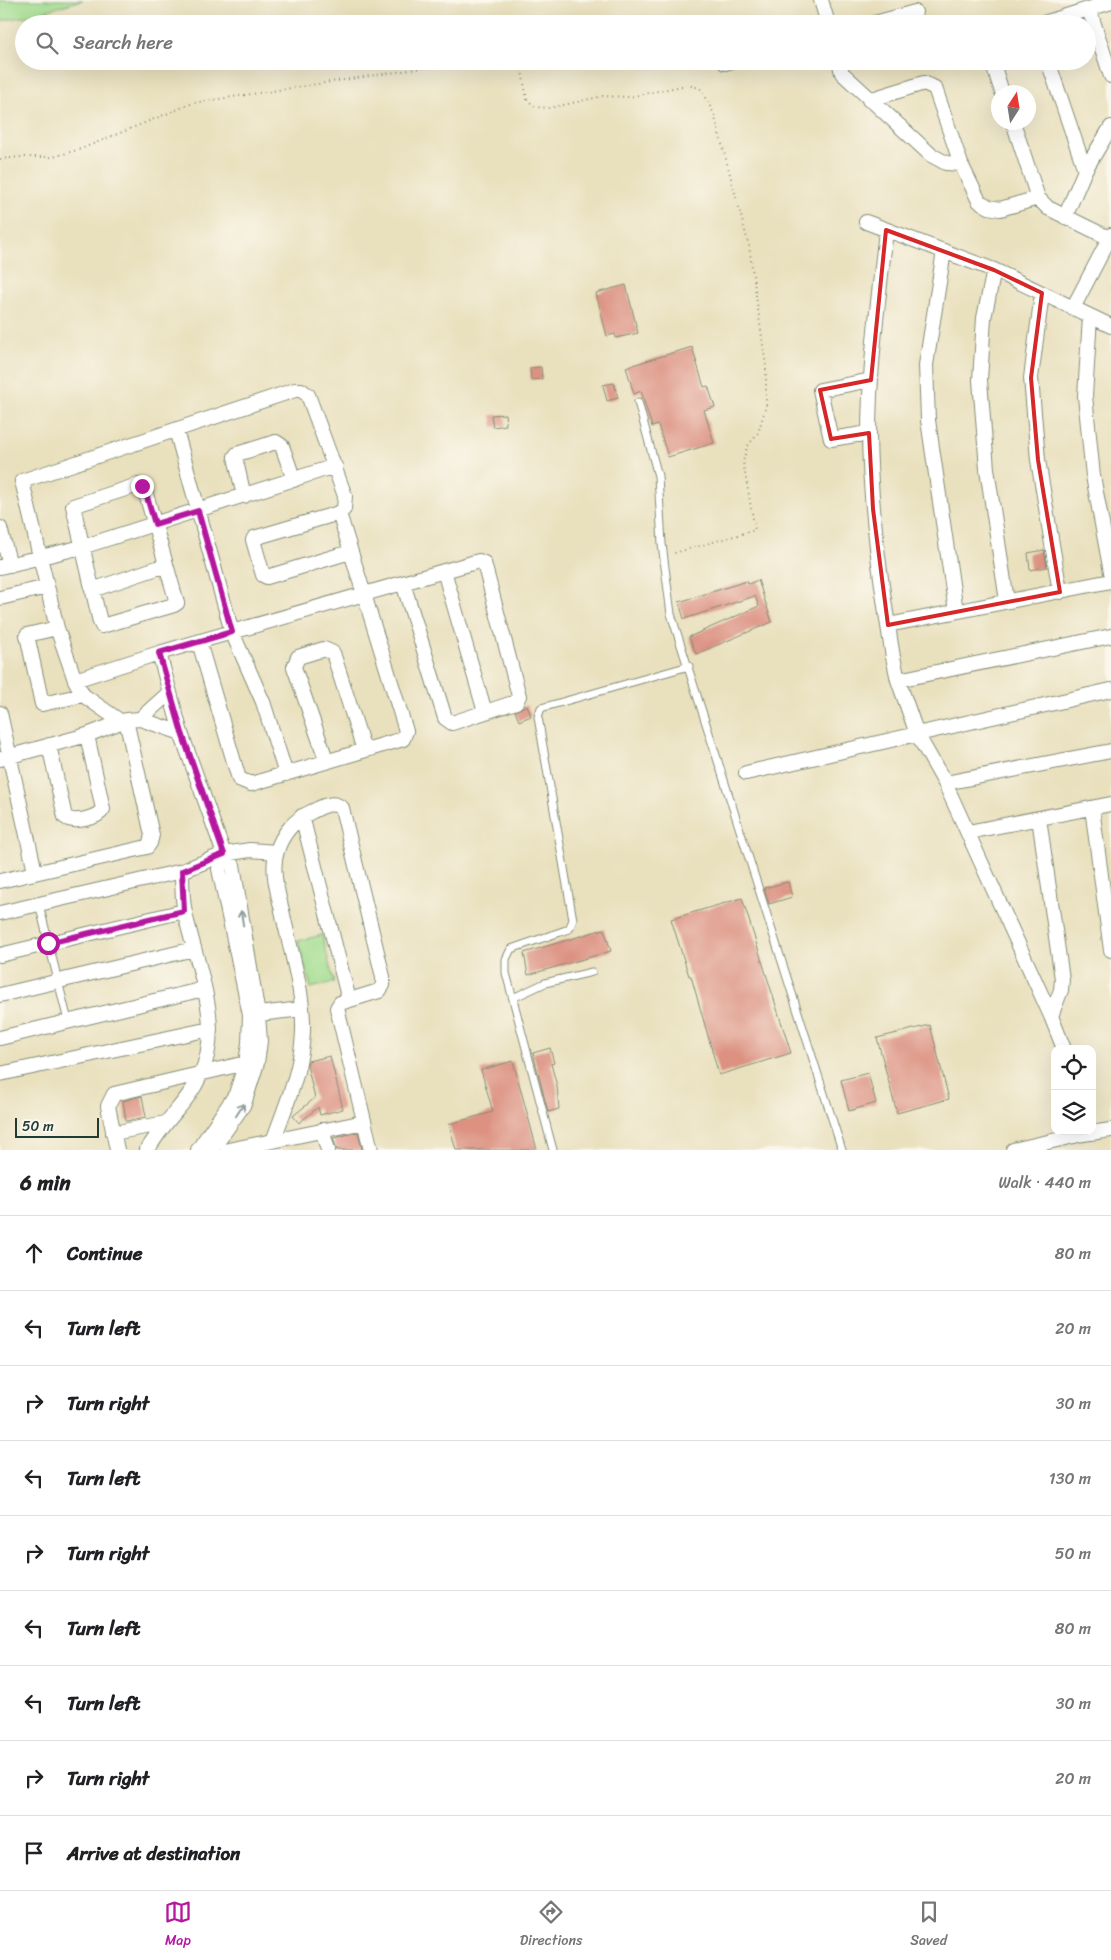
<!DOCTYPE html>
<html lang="en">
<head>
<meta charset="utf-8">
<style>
  :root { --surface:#fff; --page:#f6f6f6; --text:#202124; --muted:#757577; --line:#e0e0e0; --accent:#b5179e }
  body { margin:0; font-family:Sriracha,sans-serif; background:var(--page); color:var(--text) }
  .controls { position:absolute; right:15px; bottom:15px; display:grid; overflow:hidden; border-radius:10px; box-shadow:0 5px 20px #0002 }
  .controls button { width:45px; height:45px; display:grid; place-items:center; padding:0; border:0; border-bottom:1px solid var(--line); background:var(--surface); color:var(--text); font:25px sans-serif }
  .compass { position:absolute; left:991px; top:85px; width:45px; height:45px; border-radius:50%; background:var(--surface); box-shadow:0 5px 20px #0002; rotate:12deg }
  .scale { position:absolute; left:15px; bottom:12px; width:84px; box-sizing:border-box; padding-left:5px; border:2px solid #1f3d34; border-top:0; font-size:14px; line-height:18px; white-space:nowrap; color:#1f3d34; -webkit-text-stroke:4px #fbf7ec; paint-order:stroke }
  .stop { position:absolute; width:15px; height:15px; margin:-11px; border:4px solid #b5179e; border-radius:50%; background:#fff }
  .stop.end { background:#b5179e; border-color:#fff; box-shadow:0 1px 5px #0008 }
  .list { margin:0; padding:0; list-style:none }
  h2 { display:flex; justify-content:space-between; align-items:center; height:65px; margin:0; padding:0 20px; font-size:21px }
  h2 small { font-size:16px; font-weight:400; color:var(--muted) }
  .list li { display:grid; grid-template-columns:32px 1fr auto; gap:15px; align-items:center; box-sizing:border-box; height:75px; padding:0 20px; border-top:1px solid var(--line) }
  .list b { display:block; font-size:19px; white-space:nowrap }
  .list em { font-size:16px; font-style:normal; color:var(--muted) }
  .icon { flex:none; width:28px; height:28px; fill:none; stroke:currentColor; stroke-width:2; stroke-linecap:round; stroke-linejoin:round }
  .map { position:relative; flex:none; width:1111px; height:1150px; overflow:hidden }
  .search { position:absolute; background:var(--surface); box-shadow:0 5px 20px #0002; left:15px; right:15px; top:15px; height:55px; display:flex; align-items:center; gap:12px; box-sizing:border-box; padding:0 18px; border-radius:28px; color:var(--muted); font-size:19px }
  .sheet { height:740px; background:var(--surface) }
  nav { display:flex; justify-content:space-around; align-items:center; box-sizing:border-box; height:70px; border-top:1px solid var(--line); background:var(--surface); font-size:14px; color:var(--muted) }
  nav a { display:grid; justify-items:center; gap:2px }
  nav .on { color:var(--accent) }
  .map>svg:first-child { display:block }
</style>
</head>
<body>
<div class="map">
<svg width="1111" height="1150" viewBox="0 0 1111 1150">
  <rect width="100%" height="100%" fill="#fbf7ec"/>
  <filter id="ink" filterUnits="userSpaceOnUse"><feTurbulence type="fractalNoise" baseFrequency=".02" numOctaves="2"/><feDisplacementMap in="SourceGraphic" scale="10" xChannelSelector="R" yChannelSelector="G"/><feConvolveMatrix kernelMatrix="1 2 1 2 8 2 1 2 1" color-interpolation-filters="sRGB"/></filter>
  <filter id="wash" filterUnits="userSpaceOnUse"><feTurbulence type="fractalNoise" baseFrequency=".0096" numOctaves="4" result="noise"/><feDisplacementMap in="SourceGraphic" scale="20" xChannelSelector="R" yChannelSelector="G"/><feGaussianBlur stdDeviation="1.12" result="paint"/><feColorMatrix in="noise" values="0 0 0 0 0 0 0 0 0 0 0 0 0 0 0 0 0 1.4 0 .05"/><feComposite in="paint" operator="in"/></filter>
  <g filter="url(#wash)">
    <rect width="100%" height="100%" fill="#e9e0bd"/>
    <path fill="#a3dd90" stroke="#618d62" d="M0,0H83L28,16L0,21Z
      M322,935L334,982L311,988L298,941Z"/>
    <g id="blocks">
      <path fill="#dc9181" d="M626,285L638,333L616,338L615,334L607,336L596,293Z
        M692,347L704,387L708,386L715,407L704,410L714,443L668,457L658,425L652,427L641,391L634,394L626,367Z
        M541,367L542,379L531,380L530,368Z
        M614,383L618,398L607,401L603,385Z
        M505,414L506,425L493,427L491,415Z
        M1044,550L1047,567L1030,570L1028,553Z
        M758,580L772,622L696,654L689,637L759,606L755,596L684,619L679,602L747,581L748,584Z
        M527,705L531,716L519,721L515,711Z
        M788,882L792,897L769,904L764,888Z
        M742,898L791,1053L719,1075L691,976H689L671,919Z
        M604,929L611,951L528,975L524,953Z
        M930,1025L949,1099L897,1113L877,1038Z
        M550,1048L554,1063L551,1064L557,1086L559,1109L548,1112L533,1053Z
        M330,1056L343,1109L320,1115L318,1107L299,1123L293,1116L315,1098L307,1065L308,1061Z
        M513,1061L537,1150H456L449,1124L493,1112L481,1070Z
        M868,1073L876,1103L849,1111L841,1080Z
        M142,1096L146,1117L126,1121L123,1101Z
        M358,1132L362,1150H337L333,1138Z"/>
    </g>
  </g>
  <g filter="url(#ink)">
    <use href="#blocks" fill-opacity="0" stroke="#848e78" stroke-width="1"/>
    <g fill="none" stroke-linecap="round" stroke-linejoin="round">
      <defs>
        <path id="service" d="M638,402L658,476L662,544L671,614L842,1150
          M39,904L68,1021
          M513,998L545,983L592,972
          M553,1150L506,973V959L511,949L569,929L573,920L538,717L541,708L689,666"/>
        <path id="minor" d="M821,0L828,24
          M1089,9L1111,76
          M978,23V24
          M871,24L915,12
          M1041,24L1111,2
          M839,61L842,73L931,155L946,163L961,164
          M992,61L1002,92
          M1048,61L1085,170
          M725,63L732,61
          M869,100L924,83L935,88L961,164L979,201L989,207L1000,209L1038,198
          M1013,122L1038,198L1048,208L1111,239
          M1065,217L1085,170L1111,127
          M866,222L994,270L1111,326
          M886,230C879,297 869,366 869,434C870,509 881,584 893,657L898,680L917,734L945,783L1051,1016L1064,1049
          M944,251L926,365L928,420L956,611
          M994,270L984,318L980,380L987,469L1007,601
          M1042,293L1031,378L1038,460L1060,592
          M1073,308L1111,235
          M1090,317L1085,396L1093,476L1111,572
          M176,430L232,632L263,702L286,774
          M869,433L831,439L820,390L871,380
          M138,485L144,487L177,603L174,605L102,626L100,622L73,506Z
          M244,496L235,457L237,454L276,442L282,446L294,480
          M339,513L254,538L253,540L263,575L267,577L350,552
          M0,528L10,565
          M0,567L82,547L335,466
          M444,571L485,712
          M92,590L166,565
          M0,598L47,587
          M888,625L1111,581
          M57,628L27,635L42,704L83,695
          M159,653L181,733L224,854L233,865L258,1015L260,1041L257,1063L244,1104L212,1150
          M75,680L159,653L479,561L484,563L519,696L516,702L452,723L445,718L403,583
          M898,680L1111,636
          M0,713L35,872
          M140,719L170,692
          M126,720L140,719L181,733
          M120,721L83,695L75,680L57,628L22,481L295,390H301L308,395L345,496L344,509L339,513L406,731L403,739L251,784L239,779L199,642
          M49,745L65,817C74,824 98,818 103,809L87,735
          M0,759L87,735L126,720L152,835L150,843L147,847L0,881
          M327,762L294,667L298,657L324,649L333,653L364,750
          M746,773L1111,690
          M945,783L1111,751
          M1092,808L1111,950
          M302,816L349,1000
          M1039,818L1062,979L1061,990L1051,1016
          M968,832L1111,804
          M0,913L182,871L224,854L250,850L276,852
          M0,955L184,911
          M0,995L194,949
          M250,1015L302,1009
          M0,1038L204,989
          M0,1074L210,1029
          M364,1122L273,1141C286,1105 302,1069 303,1031C304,992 291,953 283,915C279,896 270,871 277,851C282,834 295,819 311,812C322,807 331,800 342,808L383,977V985L379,991L340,1003L337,1008L371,1150
          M322,1130L328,1150
          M113,1133L166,1123
          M117,1150L108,1106L114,1094L246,1063H251
          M147,1150C153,1141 160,1131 167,1122C179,1107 192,1094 200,1076C225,1024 196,965 185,913C182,899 182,885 182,871
          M198,1150L236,1094L246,1063L249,1043L250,1015L219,869L224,854
          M228,1150L273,1141
          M1013,1150L1083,1134L1111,1130"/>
      </defs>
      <use href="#service" stroke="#848e78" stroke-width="9"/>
      <use href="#minor" stroke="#848e78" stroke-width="16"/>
      <path stroke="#848e78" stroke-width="2" stroke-dasharray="1 4" stroke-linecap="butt" d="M516,61L522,71L527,100L536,107L550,108L603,96L629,97L687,85L700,88L714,114L749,246L766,366V406L758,433L747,447L743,462L755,530L671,554
        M0,159L20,157H53L81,149L193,103L468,61"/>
      <use href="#service" stroke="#fff" stroke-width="7"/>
      <use href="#minor" stroke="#fff" stroke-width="14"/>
    </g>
    <defs><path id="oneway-shaft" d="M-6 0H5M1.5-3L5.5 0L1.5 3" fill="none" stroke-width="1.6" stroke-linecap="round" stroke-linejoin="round" transform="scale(1.25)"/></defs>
    <g stroke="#8f9e9a">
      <use href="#oneway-shaft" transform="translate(242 918) rotate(-99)"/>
      <use href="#oneway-shaft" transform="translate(240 1110) rotate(-57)"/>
    </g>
  </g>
  <g fill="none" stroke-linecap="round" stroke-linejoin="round" filter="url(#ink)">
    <path stroke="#b5179e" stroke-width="6" d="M48,943L184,911L182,871L224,854L182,733L159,653L232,632L198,511L155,524L144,487L142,486"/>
  </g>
  <path fill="none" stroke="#d62828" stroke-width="4" stroke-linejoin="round" d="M886,230L994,270L1042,293L1031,378L1038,460L1060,592L888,625L873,509L869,433L831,439L820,390L871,380Z"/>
</svg>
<div class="controls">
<button><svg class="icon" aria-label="locate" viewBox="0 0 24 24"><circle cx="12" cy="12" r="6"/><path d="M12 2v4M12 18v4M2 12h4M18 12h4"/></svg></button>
<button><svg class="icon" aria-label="layers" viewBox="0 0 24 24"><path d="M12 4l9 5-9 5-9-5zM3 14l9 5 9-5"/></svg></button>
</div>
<svg class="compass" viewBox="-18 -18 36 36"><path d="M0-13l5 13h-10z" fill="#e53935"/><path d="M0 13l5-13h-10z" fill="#757577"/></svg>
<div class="scale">50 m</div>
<div class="stop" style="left:48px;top:943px"></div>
<div class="stop end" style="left:142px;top:486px"></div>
<div class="search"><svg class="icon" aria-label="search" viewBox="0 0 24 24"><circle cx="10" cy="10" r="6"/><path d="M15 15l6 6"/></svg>Search here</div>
</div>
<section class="sheet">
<h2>6 min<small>Walk · 440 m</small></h2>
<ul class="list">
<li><svg class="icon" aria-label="ahead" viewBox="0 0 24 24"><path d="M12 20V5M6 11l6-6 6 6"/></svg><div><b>Continue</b></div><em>80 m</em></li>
<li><svg class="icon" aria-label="left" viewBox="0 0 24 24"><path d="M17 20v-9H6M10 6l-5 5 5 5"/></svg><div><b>Turn left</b></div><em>20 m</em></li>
<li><svg class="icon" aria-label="right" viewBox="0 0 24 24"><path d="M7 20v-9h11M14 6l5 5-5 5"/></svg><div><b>Turn right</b></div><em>30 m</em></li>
<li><svg class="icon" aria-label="left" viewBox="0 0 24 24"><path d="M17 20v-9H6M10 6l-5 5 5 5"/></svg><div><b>Turn left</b></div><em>130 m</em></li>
<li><svg class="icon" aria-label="right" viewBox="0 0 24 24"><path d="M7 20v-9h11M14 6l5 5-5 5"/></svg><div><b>Turn right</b></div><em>50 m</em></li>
<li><svg class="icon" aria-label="left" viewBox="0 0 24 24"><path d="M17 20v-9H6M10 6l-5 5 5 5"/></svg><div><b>Turn left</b></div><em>80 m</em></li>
<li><svg class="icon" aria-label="left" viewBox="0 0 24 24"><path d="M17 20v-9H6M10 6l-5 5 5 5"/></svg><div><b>Turn left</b></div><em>30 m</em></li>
<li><svg class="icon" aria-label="right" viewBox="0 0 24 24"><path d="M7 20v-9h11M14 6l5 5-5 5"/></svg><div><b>Turn right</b></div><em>20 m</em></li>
<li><svg class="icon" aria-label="arrive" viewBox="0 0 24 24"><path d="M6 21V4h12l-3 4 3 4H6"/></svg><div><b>Arrive at destination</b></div></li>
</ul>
</section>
<nav>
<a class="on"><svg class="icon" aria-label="map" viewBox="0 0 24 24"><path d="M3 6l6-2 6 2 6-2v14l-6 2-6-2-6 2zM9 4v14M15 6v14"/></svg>Map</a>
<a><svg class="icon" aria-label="directions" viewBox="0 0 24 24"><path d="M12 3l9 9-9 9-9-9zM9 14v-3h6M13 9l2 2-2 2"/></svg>Directions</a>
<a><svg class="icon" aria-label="saved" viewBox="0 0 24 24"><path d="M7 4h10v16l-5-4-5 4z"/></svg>Saved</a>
</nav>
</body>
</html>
